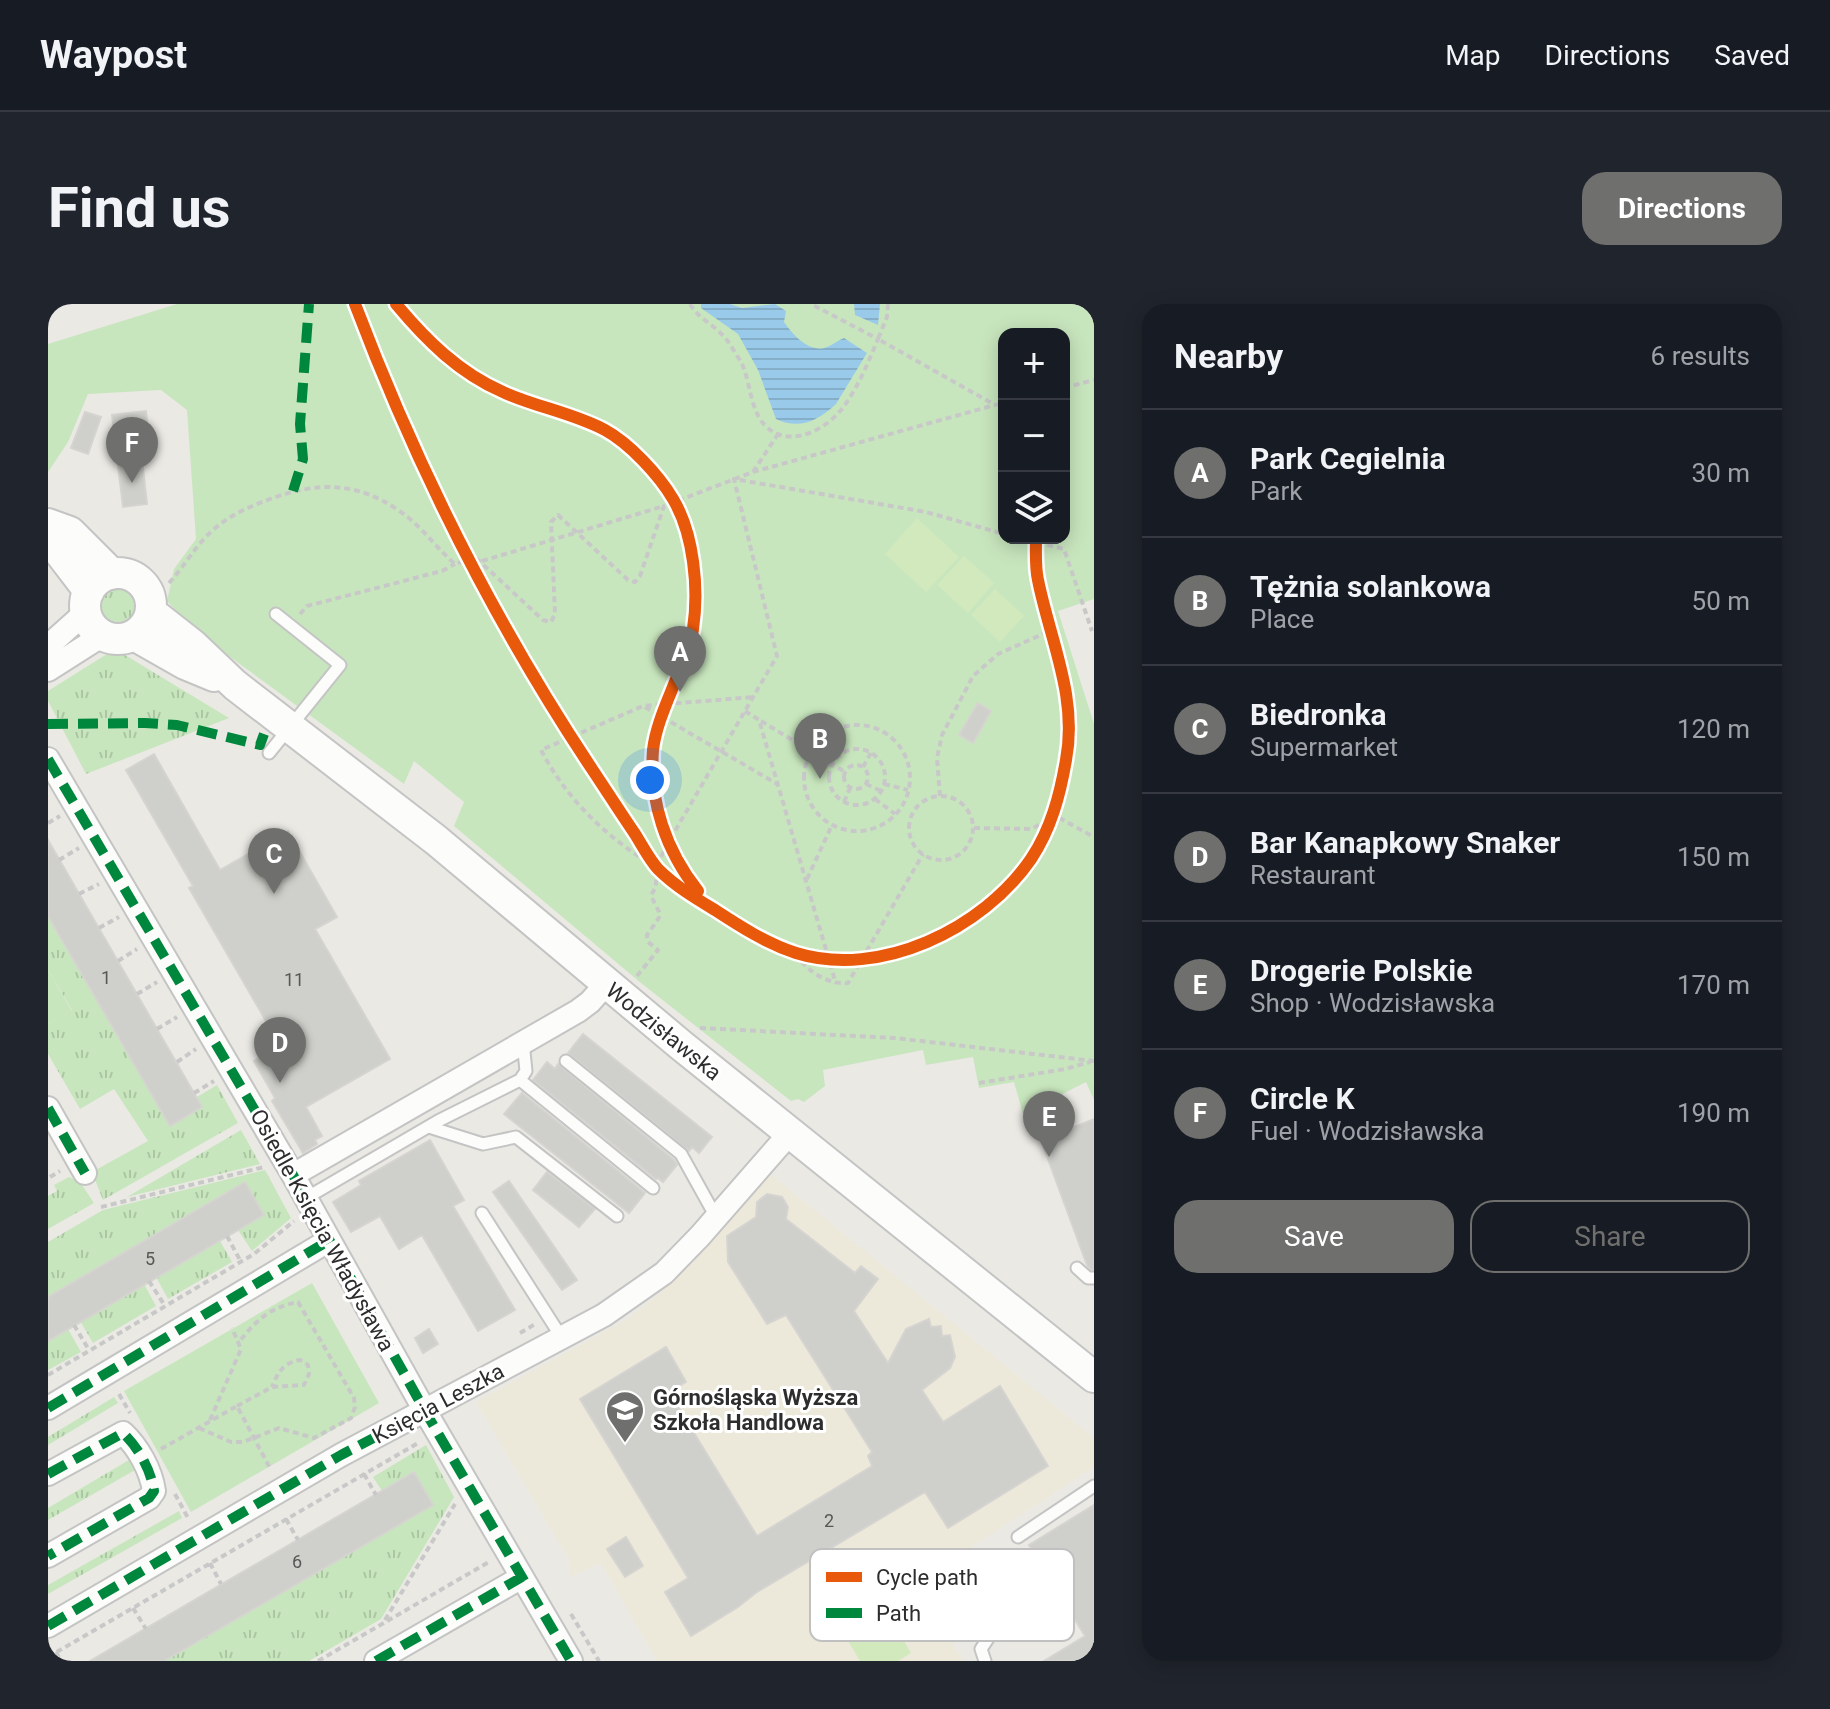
<!DOCTYPE html>
<html lang="en">
<head>
<meta charset="utf-8">
<style>
  :root { --surface:#171b24; --page:#20242c; --text:#f1f3f6; --muted:#9ea1a6; --line:#363941; --accent:#6f6f6d }
  body { margin:0; font-family:Roboto,sans-serif; background:var(--page); color:var(--text) }
  .controls { position:absolute; right:24px; top:24px; display:grid; overflow:hidden; border-radius:16px; box-shadow:0 4px 20px #0003 }
  .controls button { width:72px; height:72px; display:grid; place-items:center; padding:0; border:0; border-bottom:2px solid var(--line); background:var(--surface); color:var(--text); font:40px sans-serif }
  .you { position:absolute; left:602px; top:476px; width:28px; height:28px; margin:-20px; border:6px solid #fff; border-radius:50%; background:#1a73e8; box-shadow:0 0 0 12px #1a73e833 }
  .badge { display:grid; place-items:center; width:52px; height:52px; border-radius:50%; background:var(--accent); color:#fff; font-size:26px; font-weight:700 }
  .pin { position:absolute; translate:-50% -66px; filter:drop-shadow(0 2px 4px #0008) }
  .pin::after { content:''; position:absolute; top:42px; width:28px; height:24px; background:inherit; clip-path:polygon(0 0,100% 0,50% 100%) }
  .list { margin:0; padding:0; list-style:none }
  h2 { display:flex; justify-content:space-between; align-items:center; height:104px; margin:0; padding:0 32px; font-size:34px }
  h2 small { font-size:26px; font-weight:400; color:var(--muted) }
  .list li { display:grid; grid-template-columns:52px 1fr auto; gap:24px; align-items:center; box-sizing:border-box; height:128px; padding:0 32px; border-top:2px solid var(--line) }
  .list b { display:block; font-size:30px; white-space:nowrap }
  .list p { margin:0; font-size:26px; white-space:nowrap; color:var(--muted) }
  .list em { font-size:26px; font-style:normal; color:var(--muted) }
  .actions { display:flex; gap:16px; padding:24px 32px }
  .actions a { flex:1; padding:18px 0; border:2px solid var(--accent); border-radius:24px; text-align:center; font-size:28px; color:var(--accent) }
  .actions .main { background:var(--accent); color:#fff }
  .icon { flex:none; width:44px; height:44px; fill:none; stroke:currentColor; stroke-width:2; stroke-linecap:round; stroke-linejoin:round }
  .map { position:relative; flex:none; width:1046px; height:1357px; overflow:hidden; border-radius:24px }
  header { display:flex; align-items:center; gap:48px; box-sizing:border-box; height:112px; padding:0 40px; background:var(--surface); border-bottom:2px solid var(--line) }
  header strong { font-size:38px }
  nav { display:flex; gap:44px; margin-inline-start:auto; font-size:28px }
  .intro { display:flex; align-items:center; justify-content:space-between; box-sizing:border-box; height:192px; padding:0 48px }
  h1 { margin:0; font-size:56px }
  .button { padding:20px 36px; border-radius:24px; background:var(--accent); color:#fff; font-size:28px; font-weight:700 }
  main { display:flex; gap:48px; padding:0 48px }
  aside { flex:1; background:var(--surface); border-radius:24px; box-shadow:0 4px 20px #0003 }
  .map>svg:first-child { display:block }
</style>
</head>
<body>
<header>
<strong>Waypost</strong>
<nav><a>Map</a><a>Directions</a><a>Saved</a></nav>
</header>
<div class="intro"><h1>Find us</h1><a class="button">Directions</a></div>
<main>
<div class="map">
<svg width="1046" height="1357" viewBox="0 0 1046 1357">
  <defs>
    <pattern id="grass-tufts" width="24" height="20" patternUnits="userSpaceOnUse" patternTransform="scale(2)"><rect width="24" height="20" fill="#c8e6be"/><path d="M3 7l-1-3M5 7V3M7 7l1-3M15 17l-1-3M17 17v-4M19 17l1-3" fill="none" stroke="#acc6a4"/></pattern>
    <pattern id="water-rules" width="6" height="5" patternUnits="userSpaceOnUse" patternTransform="scale(2)"><rect width="6" height="5" fill="#9acaea"/><path d="M0 2.5h6" fill="none" stroke="#85aec9"/></pattern>
  </defs>
  <rect width="100%" height="100%" fill="#eae9e4"/>
  <path fill="#ede9da" d="M721,869L1046,1134V1163L869,1278L915,1357H609L553,1259L521,1273L522,1257L428,1098L580,1015L613,988L681,919Z"/>
  <path fill="url(#grass-tufts)" d="M51 301a18 18 0 1 1 36 0a18 18 0 1 1-36 0Z
    M67,345L181,414L38,470L0,397V387Z
    M0,612L121,821L154,803L149,793L169,781L190,819L55,896L44,868L100,837L66,785L32,805L0,750V720L24,706L0,666Z
    M193,826L212,860L79,893Z
    M217,866L243,914L204,947L190,926L197,879L0,993V938L55,906Z
    M21,873L32,878L46,899L0,925V892L9,887L6,881Z
    M172,937L184,958L120,995L108,973Z
    M96,980L108,1002L45,1039L32,1017Z
    M20,1025L33,1048L0,1066V1037Z
    M66,1093L70,1099L0,1141V1133Z
    M378,1141L406,1193L333,1315L261,1357H116L334,1187L325,1173Z
    M81,1156L87,1166L0,1216V1204Z
    M131,1207L134,1214L0,1290V1281Z"/>
  <path fill="#c8e6be" fill-rule="evenodd" d="M129,0H1046V295L1010,307L1046,420V796L1038,778L975,810L966,778L931,784L925,753L878,761L875,746L775,766L777,782L756,798L750,795L743,797L593,679L406,522L416,498L366,457L356,480L148,328L119,297L126,265L148,235L139,106L113,86L40,90L20,138L0,168V40ZM956,30H1016V234H956Z
    M0,666L24,707L0,720Z
    M264,979L331,1099L143,1208L76,1087Z"/>
  <path fill="#d1e9bc" d="M869,214L911,253L878,288L837,250Z
    M916,252L946,279L920,309L889,281Z
    M947,285L976,312L952,338L923,311Z
    M819,1275L863,1349L850,1357H812L778,1300Z"/>
  <path fill="url(#water-rules)" d="M653,0H682L694,4L727,0L738,7L736,18C745,31 762,50 779,43C785,41 790,36 796,34L819,49L788,100C770,117 751,126 728,115L710,66L690,30L653,4Z
    M806,0H832L830,21L807,11Z"/>
  <path fill="#cfcfcb" stroke="#d6d4d0" stroke-width="2" d="M98,107L101,136L92,138L99,200L75,203L64,111Z
    M37,108L53,113L40,150L23,144Z
    M930,399L943,407L925,439L911,431Z
    M106,450L172,566L240,527L289,613L267,625L342,755L258,803L274,832L267,836L269,840L255,849L224,797L227,794L206,757L233,743L141,584L145,582L78,466Z
    M0,536L154,803L122,822L0,612Z
    M535,730L664,833L651,849L644,843L641,847L520,749Z
    M499,758L507,765L510,760L626,856L629,861L615,878L610,874L608,875L485,776Z
    M474,789L597,889L581,909L456,810Z
    M1046,815V966H1043L1039,961L993,836Z
    M382,836L416,896L405,902L467,1006L430,1027L374,931L351,945L332,912L303,928L285,898L313,881L311,877Z
    M499,868L547,905L531,923L485,886Z
    M461,877L529,976L514,986L445,888Z
    M197,878L216,911L0,1037V993Z
    M719,890L734,893L740,903L738,915L807,969L813,962L830,975L806,1007L840,1059L858,1025L881,1015L883,1023L893,1022L894,1032L902,1031L907,1053L902,1064L874,1086L895,1118L952,1082L1000,1162L900,1224L877,1188L709,1288L690,1303L643,1332L617,1288L640,1274L532,1095L618,1043L638,1078L621,1088L709,1232L824,1162L820,1152L824,1148L738,1011L719,1020L680,958L679,932L708,913L709,898Z
    M381,1025L390,1040L375,1049L367,1034Z
    M366,1168L385,1201L116,1357H42Z
    M1046,1201V1357H996L1037,1332L981,1241Z
    M578,1233L595,1262L577,1273L559,1245Z"/>
  <g fill="none" stroke-linecap="round" stroke-linejoin="round">
    <defs>
      <path id="lane" d="M221,449L292,361L228,310
        M518,757L633,850L668,913
        M472,776L605,884
        M381,823L435,840L468,833L569,912
        M258,894L390,817L472,776L478,767L475,738
        M434,909L514,1034
        M1029,964L1040,974H1046
        M970,1233L1046,1182
        M937,1357L933,1345L943,1330"/>
      <path id="street" d="M0,342L38,308
        M0,366L55,331
        M0,455L245,871L377,1107L523,1357
        M0,804L37,869
        M245,871L530,707L542,698L558,680
        M0,1104L280,937
        M0,1170L75,1129C90,1143 103,1166 106,1187L101,1194L0,1252
        M0,1322L293,1151L556,1011L616,969L652,932L742,829
        M328,1357L474,1273"/>
      <path id="secondary" d="M0,220L22,228L64,270
        M0,226L6,241L41,287
        M37 302a33 33 0 1 1 66 0a33 33 0 1 1-66 0Z
        M103,308L145,341L187,381L388,536L634,742L1046,1073
        M86,331L137,360L166,372"/>
    </defs>
    <use href="#lane" stroke="#c4c4c4" stroke-width="15"/>
    <use href="#street" stroke="#c4c4c4" stroke-width="26"/>
    <use href="#secondary" stroke="#c4c4c4" stroke-width="34"/>
    <path stroke="#c8c8c8" stroke-width="4" stroke-dasharray="6 4" stroke-linecap="butt" d="M642,0C651,16 671,23 681,39C685,45 690,53 694,60C702,78 702,101 714,118C736,146 774,129 793,106C809,86 820,59 830,35L763,0
      M840,0L839,13L830,35L947,101L956,99
      M1016,84L1046,76
      M705,168L730,130
      M970,234L1016,245L1044,327
      M434,257L616,202
      M121,279C136,263 147,242 164,227C181,211 201,203 222,195C269,178 307,177 350,206C374,222 386,242 407,260L427,253L495,316L503,318L507,310L503,218L510,211L580,276L587,278L592,272L616,202L705,168L947,101
      M252,310L259,302L394,267L407,260
      M597,403L731,481
      M697,407L711,416L788,680
      M713,417L797,468
      M756 474a53 53 0 1 1 106 0a53 53 0 1 1-106 0Z
      M781 473a28 28 0 1 1 56 0a28 28 0 1 1-56 0Z
      M796 473a12 12 0 1 1 24 0a12 12 0 1 1-24 0Z
      M815,463L823,449
      M818,480L833,487
      M836,480L860,486
      M892,492L889,454L894,431L925,372L950,350L1004,326
      M861 524a32 32 0 1 1 64 0a32 32 0 1 1-64 0Z
      M827,495L847,510
      M796,498L802,484
      M0,519L12,512
      M926,524L984,525L1006,511L1046,533
      M11,556L31,544
      M608,563C560,535 519,496 493,446L595,402L706,393
      M759,575L784,521
      M31,590L51,580
      M51,624L71,613
      M748,649C757,667 781,681 800,679L875,550
      M70,657L89,645
      M589,672L610,646L600,638L599,631C618,603 613,617 603,591L608,583V563L620,539L729,352L686,175L878,208L956,230
      M89,690L109,678
      M652,724L847,734L1046,757
      M109,725L129,713
      M129,758L148,745
      M931,779L1017,765L1042,758
      M146,789L166,777
      M2,873L12,867
      M53,903L216,863
      M179,932L193,958
      M101,977L117,1002
      M26,1021L41,1046
      M472,1029L489,1019
      M0,1071L206,950L246,917
      M71,1090L82,1109
      M189,1102L224,1083L256,1081L261,1070L260,1061L252,1056C235,1059 230,1068 224,1083
      M162,1116L193,1045L184,1024
      M151,1124L183,1138H195L231,1124L266,1134L303,1114L307,1103L306,1094L250,998C220,1004 209,1016 190,1039
      M113,1145L189,1102L223,1166
      M316,1170L328,1191
      M127,1190L140,1214
      M238,1215L250,1236
      M162,1259L173,1280
      M85,1304L98,1325
      M523,1310L551,1357
      M337,1316L407,1200
      M8,1348L13,1357
      M0,1353L372,1138
      M270,1357L441,1258"/>
    <use href="#lane" stroke="#fcfcfb" stroke-width="11"/>
    <use href="#street" stroke="#fcfcfb" stroke-width="22"/>
    <use href="#secondary" stroke="#fcfcfb" stroke-width="30"/>
    <path stroke="#00873e" stroke-width="10" stroke-dasharray="20 10" stroke-linecap="butt" d="M245,187L255,155L252,120L261,0
      M0,420L97,419L129,421L212,441L216,430
      M0,455L245,871L377,1107L523,1357
      M0,804L37,869
      M0,1104L280,937
      M0,1170L75,1129C90,1143 103,1166 106,1187L101,1194L0,1252
      M0,1322L293,1151L377,1107
      M328,1357L474,1273"/>
    <defs>
      <path id="cycleway" d="M307,0C369,164 447,319 544,465C558,486 572,508 587,530C594,541 601,555 610,565C627,582 647,594 667,606C693,623 718,639 748,649C832,675 935,625 983,555C1003,525 1012,491 1018,456C1030,393 1002,336 990,276C987,263 988,248 988,234
        M348,0C378,36 411,69 455,88C488,103 525,109 557,126C581,139 611,171 625,195C646,230 651,285 645,325C643,338 637,352 632,365C623,390 608,419 605,446C601,497 618,547 650,587"/>
    </defs>
    <use href="#cycleway" stroke="#fff" stroke-width="17"/>
    <use href="#cycleway" stroke="#e8590c" stroke-width="12"/>
  </g>
  <defs>
    <symbol id="university-pin" viewBox="-11 -11 22 30"><path d="M0 17L-7.5 6A9.5 9.5 0 1 1 7.5 6Z" fill="#6f6f6d" stroke="#fff"/><path d="M0-5L7-2L0 1L-7-2ZM-4 1L0 2.5L4 1V4Q0 6-4 4Z" fill="#fff"/></symbol>
  </defs>
  <g fill-rule="evenodd">
    <use href="#university-pin" x="555" y="1084" width="44" height="60"/>
  </g>
  <g text-anchor="middle" stroke-width="6" stroke-linejoin="round" paint-order="stroke">
    <g font-size="18" fill="#575756">
      <text x="58" y="680">1</text>
      <text x="246" y="682">11</text>
      <text x="102" y="961">5</text>
      <text x="781" y="1223">2</text>
      <text x="249" y="1264">6</text>
    </g>
    <g font-size="22" fill="#2d2d2d" stroke="#fff">
      <text transform="translate(616 727) rotate(39)" y="8">Wodzisławska</text>
      <text transform="translate(275 926) rotate(61)" y="8">Osiedle Księcia Władysława</text>
      <text transform="translate(390 1099) rotate(-28)" y="8">Księcia Leszka</text>
    </g>
    <g font-size="22" font-weight="bold" fill="#2d2d2d" stroke="#fff" text-anchor="start">
      <text x="605" y="1101">Górnośląska Wyższa<tspan x="605" dy="25">Szkoła Handlowa</tspan></text>
    </g>
  </g>
  <rect x="762" y="1245" width="264" height="92" rx="12" fill="#fff" stroke="#c0c0c0" stroke-width="2"/>
  <rect x="778" y="1268" width="36" height="10" fill="#e8590c"/>
  <rect x="778" y="1304" width="36" height="10" fill="#00873e"/>
  <g font-size="22" fill="#2d2d2d">
    <text x="828" y="1281">Cycle path</text>
    <text x="828" y="1317">Path</text>
  </g>
</svg>
<div class="controls">
<button>+</button>
<button>−</button>
<button><svg class="icon" aria-label="layers" viewBox="0 0 24 24"><path d="M12 4l9 5-9 5-9-5zM3 14l9 5 9-5"/></svg></button>
</div>
<div class="you"></div>
<div class="pin badge" style="left:632px;top:388px">A</div>
<div class="pin badge" style="left:772px;top:475px">B</div>
<div class="pin badge" style="left:226px;top:590px">C</div>
<div class="pin badge" style="left:232px;top:779px">D</div>
<div class="pin badge" style="left:1001px;top:853px">E</div>
<div class="pin badge" style="left:84px;top:179px">F</div>
</div>
<aside>
<h2>Nearby<small>6 results</small></h2>
<ul class="list">
<li><span class="badge">A</span><div><b>Park Cegielnia</b><p>Park</p></div><em>30 m</em></li>
<li><span class="badge">B</span><div><b>Tężnia solankowa</b><p>Place</p></div><em>50 m</em></li>
<li><span class="badge">C</span><div><b>Biedronka</b><p>Supermarket</p></div><em>120 m</em></li>
<li><span class="badge">D</span><div><b>Bar Kanapkowy Snaker</b><p>Restaurant</p></div><em>150 m</em></li>
<li><span class="badge">E</span><div><b>Drogerie Polskie</b><p>Shop · Wodzisławska</p></div><em>170 m</em></li>
<li><span class="badge">F</span><div><b>Circle K</b><p>Fuel · Wodzisławska</p></div><em>190 m</em></li>
</ul>
<div class="actions"><a class="main">Save</a><a>Share</a></div>
</aside>
</main>
</body>
</html>
